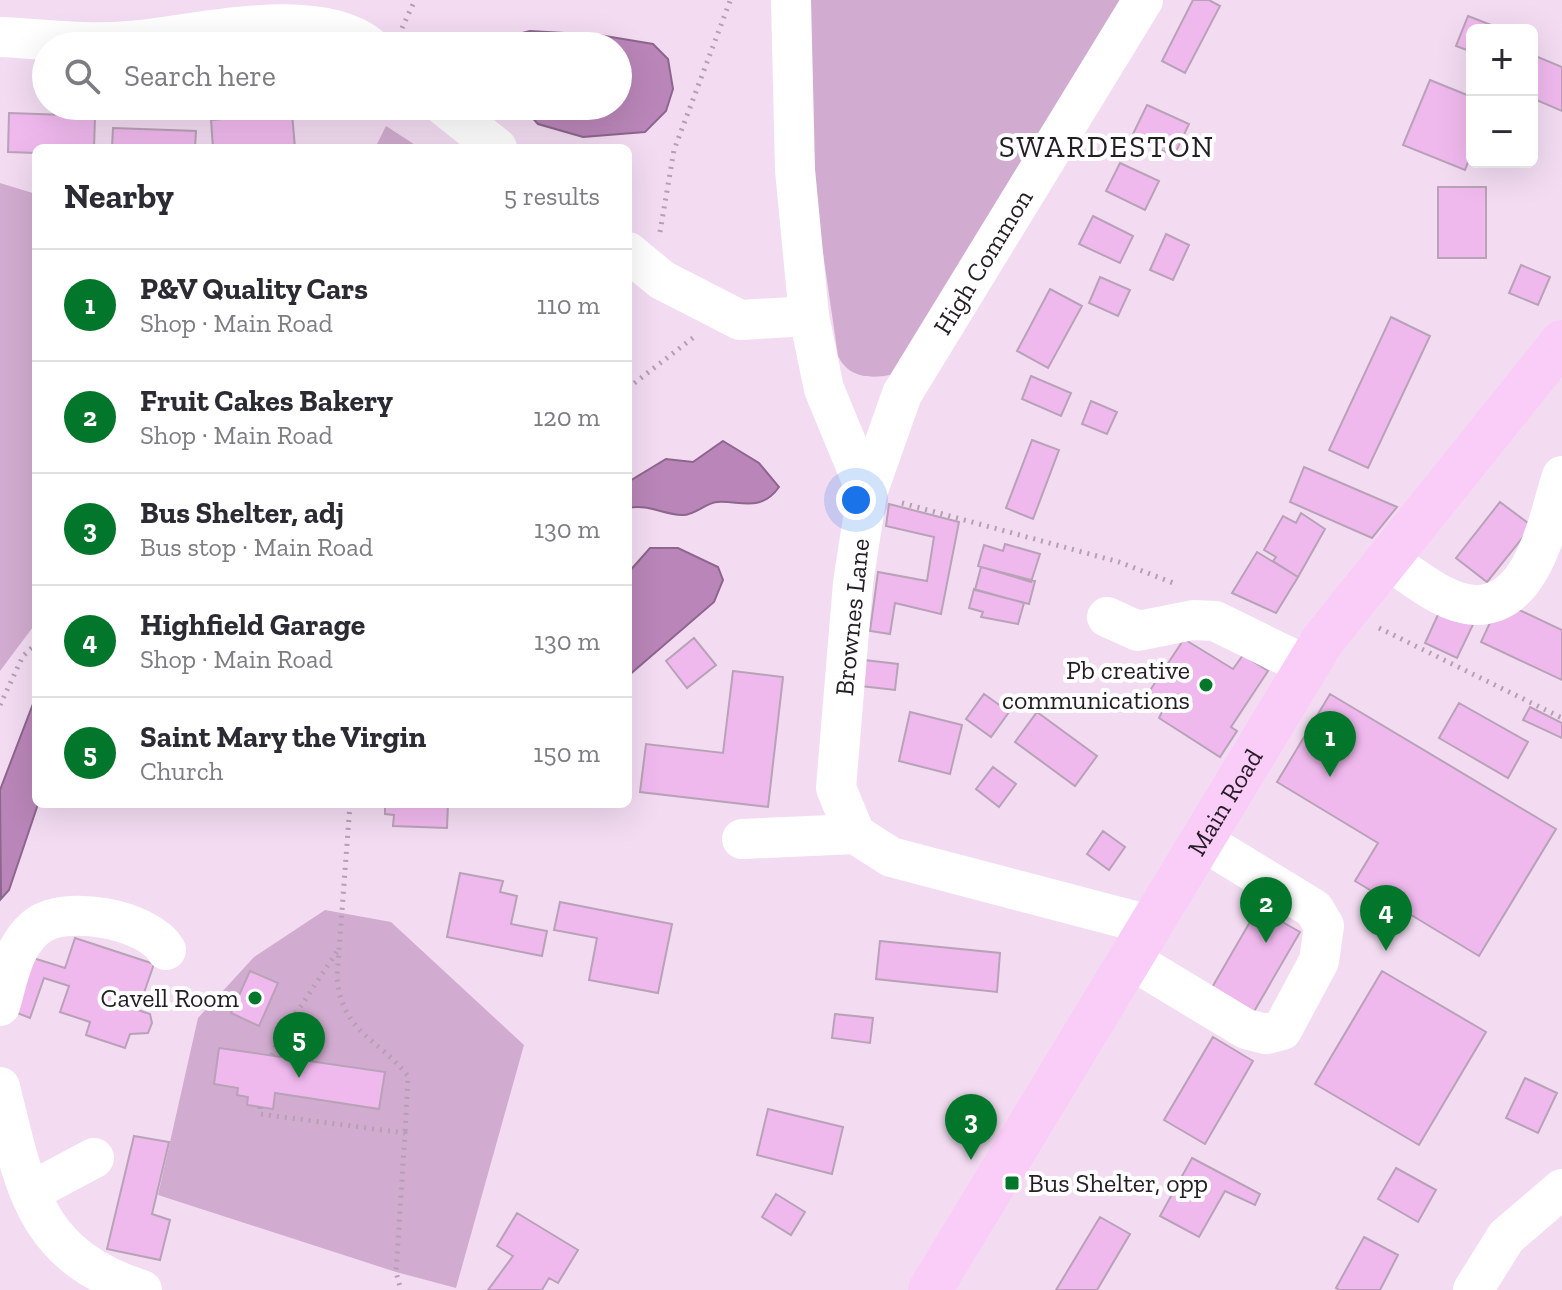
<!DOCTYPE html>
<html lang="en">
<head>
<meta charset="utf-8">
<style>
  :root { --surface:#fff; --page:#f2f2f3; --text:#2b2b33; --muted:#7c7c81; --line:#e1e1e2; --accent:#02772c }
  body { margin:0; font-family:"Zilla Slab",serif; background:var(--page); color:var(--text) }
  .controls { position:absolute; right:24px; top:24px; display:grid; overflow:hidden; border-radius:12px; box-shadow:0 8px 32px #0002 }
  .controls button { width:72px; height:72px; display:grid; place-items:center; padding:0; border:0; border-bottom:2px solid var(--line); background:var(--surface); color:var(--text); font:40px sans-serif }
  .you { position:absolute; left:856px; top:500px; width:28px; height:28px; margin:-20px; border:6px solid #fff; border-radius:50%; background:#1a73e8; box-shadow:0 0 0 12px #1a73e833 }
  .badge { display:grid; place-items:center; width:52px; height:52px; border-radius:50%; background:var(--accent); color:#fff; font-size:26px; font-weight:700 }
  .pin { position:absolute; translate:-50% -66px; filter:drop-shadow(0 2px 4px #0008) }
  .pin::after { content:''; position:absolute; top:42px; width:28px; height:24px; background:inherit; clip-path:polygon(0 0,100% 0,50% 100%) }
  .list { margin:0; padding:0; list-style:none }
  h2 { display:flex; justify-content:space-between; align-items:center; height:104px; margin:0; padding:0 32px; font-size:34px }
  h2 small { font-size:26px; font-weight:400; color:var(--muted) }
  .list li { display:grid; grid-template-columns:52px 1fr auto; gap:24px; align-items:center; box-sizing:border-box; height:112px; padding:0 32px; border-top:2px solid var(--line) }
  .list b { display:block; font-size:30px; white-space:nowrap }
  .list p { margin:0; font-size:26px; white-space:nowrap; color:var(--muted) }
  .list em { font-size:26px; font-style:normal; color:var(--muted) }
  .icon { flex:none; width:44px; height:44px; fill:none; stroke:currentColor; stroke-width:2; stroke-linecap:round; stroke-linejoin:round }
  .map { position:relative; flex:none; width:1562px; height:1290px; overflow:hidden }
  .search { position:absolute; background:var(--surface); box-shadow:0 8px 32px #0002; left:32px; top:32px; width:600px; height:88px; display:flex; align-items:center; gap:20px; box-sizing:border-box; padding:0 28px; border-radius:44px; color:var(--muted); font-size:30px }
  .panel { position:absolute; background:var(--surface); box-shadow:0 8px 32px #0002; left:32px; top:144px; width:600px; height:664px; border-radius:12px }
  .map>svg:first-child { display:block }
</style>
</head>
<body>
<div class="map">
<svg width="1562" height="1290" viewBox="0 0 1562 1290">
  <rect width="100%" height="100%" fill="#f3dcf2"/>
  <path fill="#d2acd0" d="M804,0H1127L895,374C872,379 849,379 838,356L811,171Z
    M386,126L420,148H375Z
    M0,183L36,194V623L0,671Z
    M325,910L391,922L524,1045L456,1288L396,1272L158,1195L198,1018L254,957Z"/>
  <path fill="#ba86b9" stroke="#8d668d" stroke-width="2" d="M530,31L599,35L653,44L668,59L673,89L666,111L645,132L583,137L538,124L522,106H618V46H497L502,38Z
    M723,441L759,463L779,487C761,513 739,500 717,502C705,503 694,516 682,515C662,514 649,504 628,508V482L666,459L693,462Z
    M650,548H678L718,567L723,580L714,602L628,676V573Z
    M36,696L38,804L9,890L1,899L0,790Z"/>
  <path fill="#f0b9ee" stroke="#b8a2b7" stroke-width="2" d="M1193,0H1209L1220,6L1185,73L1162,61Z
    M1468,16L1499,28L1472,30V52L1456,46Z
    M1533,55L1562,67V111L1532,98Z
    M1430,80L1472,97V152L1465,170L1403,145Z
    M1147,105L1189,124L1174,156L1132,136Z
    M9,113L95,116L94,148H36V153L8,152Z
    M292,113L295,148H213L211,120Z
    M113,128L196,131L195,148H112Z
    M1120,163L1159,181L1145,210L1106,191Z
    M1438,187H1486V258H1438Z
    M1093,216L1133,236L1120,263L1079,244Z
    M1166,234L1189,245L1173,280L1150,270Z
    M1521,265L1550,277L1538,305L1509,293Z
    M1100,277L1130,290L1118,316L1089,303Z
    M1050,289L1082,306L1048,368L1017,351Z
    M1391,317L1430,336L1368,468L1329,450Z
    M1031,376L1071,393L1061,416L1022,399Z
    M1091,401L1117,412L1107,434L1082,424Z
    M1032,440L1059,450L1033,519L1006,508Z
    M1304,467L1397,507L1372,538L1290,502Z
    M1500,502L1532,526L1487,582L1456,558Z
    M889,504L959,522L941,614L895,603L890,634L870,631L878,572L927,581L934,537L886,526Z
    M1301,513L1325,529L1298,577L1273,561L1276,557L1264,550L1283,516L1296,523Z
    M1005,544L1040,554L1031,582L978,566L984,545L1003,551Z
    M1257,552L1298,577L1276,613L1232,593Z
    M981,567L1035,581L1029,604L975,590Z
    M974,589L1024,603L1018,624L981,617L983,612L969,608Z
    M1446,597L1479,612L1457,658L1425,643Z
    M1500,601L1562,630V680L1481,642Z
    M694,638L716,665L687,688L666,661Z
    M1184,639L1233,669L1243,655L1268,671L1231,727L1237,731L1220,757L1159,718L1163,710L1145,698Z
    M864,660L898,664L895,690L861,686Z
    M733,671L783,677L768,807L640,792L646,744L723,753Z
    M984,694L1009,712L991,737L966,719Z
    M1330,694L1556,829L1479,956L1355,881L1378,843L1277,782Z
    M1459,703L1528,742L1508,778L1439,738Z
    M1530,707L1562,723V738L1523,720Z
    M910,712L962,725L950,774L899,761Z
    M1037,712L1097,756L1075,786L1015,742Z
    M993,767L1016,784L999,807L976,789Z
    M385,804H448L447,828L393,826L394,815L385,814Z
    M1103,831L1125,847L1109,870L1087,854Z
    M460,873L503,881L500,892L517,896L511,924L547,931L542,956L447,937Z
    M560,902L672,924L658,993L589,980L597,938L554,930Z
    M1258,908L1300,932L1252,1015L1210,991Z
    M75,938L154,964L138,1010L150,1014L152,1023L148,1033L130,1034L125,1048L86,1035L90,1022L60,1012L69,986L44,978L30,1018L12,1011L30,957L65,968Z
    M880,941L1000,953L997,992L876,979Z
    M250,971L278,983L259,1026L231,1013Z
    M1382,971L1486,1032L1419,1145L1315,1084Z
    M835,1014L873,1018L870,1043L832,1038Z
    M1213,1037L1253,1061L1205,1144L1164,1120Z
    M219,1048L385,1072L379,1109L275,1093L273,1109L247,1105L248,1097L237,1095L238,1088L214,1084Z
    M1525,1078L1557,1093L1538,1133L1506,1118Z
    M768,1109L843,1127L832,1174L757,1155Z
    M134,1136L169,1142L152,1214L170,1220L160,1260L107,1249Z
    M1192,1158L1260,1194L1255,1205L1225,1191L1199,1237L1160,1216Z
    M1396,1168L1436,1190L1418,1222L1378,1199Z
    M776,1194L805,1212L791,1235L762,1217Z
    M517,1213L578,1250L558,1283L549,1278L542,1290H488L513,1256L497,1246Z
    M1100,1217L1130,1234L1097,1290H1056Z
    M1364,1237L1398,1255L1380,1290H1339L1336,1288Z"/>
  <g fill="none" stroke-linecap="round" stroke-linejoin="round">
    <path stroke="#b3a0b2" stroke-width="5" stroke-dasharray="2 6" stroke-linecap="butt" d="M402,28L415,0
      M660,232L674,150L730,1
      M628,388L694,337
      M902,503L1119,562L1176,584
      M1379,628L1562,718
      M0,705L23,656L36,644
      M350,804L337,977C342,1033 377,1037 408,1076L405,1133
      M272,1055L277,1042L338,950
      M260,1107V1114L405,1133L396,1272L401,1290"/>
    <g stroke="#fff" stroke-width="40">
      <path d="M791,0L795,170L809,316L824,389L867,493L853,583L836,788L855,834L891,857L1150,925"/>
      <path d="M0,37C42,39 87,45 129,41C195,36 314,3 369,46"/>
      <path d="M444,106L497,148"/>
      <path d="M628,252L662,280L740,320L809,316"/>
      <path id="s1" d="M867,493L902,394L1143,0"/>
      <path d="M1388,560C1413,576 1444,604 1475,605C1535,606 1548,518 1562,476"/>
      <path d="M1107,617L1138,631L1193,620L1215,621L1307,666"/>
      <path d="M742,839L855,834"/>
      <path d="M1130,959L1246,1029L1266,1034L1282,1030L1319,961L1324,926L1314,909L1201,840"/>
      <path d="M0,1006C8,979 12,948 35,928C63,903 147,919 166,950"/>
      <path d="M0,1087C25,1187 33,1255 142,1290"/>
      <path d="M32,1191L94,1158"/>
      <path d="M1473,1290L1506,1237L1562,1189"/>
    </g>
    <path stroke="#faccf8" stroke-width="44" id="s2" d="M930,1290L1323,640L1562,342"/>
  </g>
  <g fill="#02772c" stroke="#fff" stroke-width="3">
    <circle cx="1206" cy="685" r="8"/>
    <circle cx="255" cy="998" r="8"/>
    <rect x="1004" y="1175" width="16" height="16" rx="4"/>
  </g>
  <g text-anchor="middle" stroke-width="8" stroke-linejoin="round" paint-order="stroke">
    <g font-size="26" fill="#251d25" stroke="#fff">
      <text dy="9" stroke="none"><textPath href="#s1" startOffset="260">High Common</textPath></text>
      <text transform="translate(852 617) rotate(-84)" y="9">Brownes Lane</text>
      <text dy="9" stroke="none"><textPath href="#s2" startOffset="570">Main Road</textPath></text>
    </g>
    <g font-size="26" fill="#251d25" stroke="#fff" text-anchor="end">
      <text x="1190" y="679">Pb creative<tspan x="1190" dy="30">communications</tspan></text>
      <text x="239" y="1007">Cavell Room</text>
      <text x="1028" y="1192" text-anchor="start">Bus Shelter, opp</text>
    </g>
    <g font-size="30" letter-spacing="2" fill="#251d25" stroke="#fff">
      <text x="1107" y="157">SWARDESTON</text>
    </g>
  </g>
</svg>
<div class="controls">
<button>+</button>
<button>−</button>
</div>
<div class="you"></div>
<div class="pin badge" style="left:1330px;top:777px">1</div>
<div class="pin badge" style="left:1266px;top:943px">2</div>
<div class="pin badge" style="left:971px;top:1160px">3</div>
<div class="pin badge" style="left:1386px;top:951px">4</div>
<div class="pin badge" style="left:299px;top:1078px">5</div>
<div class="search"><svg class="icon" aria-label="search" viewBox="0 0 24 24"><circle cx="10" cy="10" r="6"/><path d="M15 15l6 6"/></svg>Search here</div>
<section class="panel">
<h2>Nearby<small>5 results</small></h2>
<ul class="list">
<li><span class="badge">1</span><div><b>P&amp;V Quality Cars</b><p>Shop · Main Road</p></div><em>110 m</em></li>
<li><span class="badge">2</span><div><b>Fruit Cakes Bakery</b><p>Shop · Main Road</p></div><em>120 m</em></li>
<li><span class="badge">3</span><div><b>Bus Shelter, adj</b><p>Bus stop · Main Road</p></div><em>130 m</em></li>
<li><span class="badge">4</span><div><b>Highfield Garage</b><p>Shop · Main Road</p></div><em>130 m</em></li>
<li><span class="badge">5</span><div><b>Saint Mary the Virgin</b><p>Church</p></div><em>150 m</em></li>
</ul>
</section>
</div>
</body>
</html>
